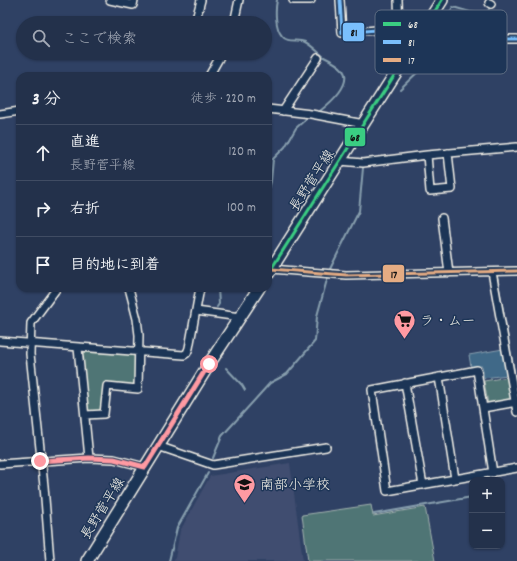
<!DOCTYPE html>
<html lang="ja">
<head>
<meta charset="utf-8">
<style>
  :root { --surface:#23314b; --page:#2b3952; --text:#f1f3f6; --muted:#a3a9b5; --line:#404c63 }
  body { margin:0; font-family:Dekko,"Klee One",sans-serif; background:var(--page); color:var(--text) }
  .controls { position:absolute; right:12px; bottom:12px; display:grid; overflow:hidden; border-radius:8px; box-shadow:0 1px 3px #0004 }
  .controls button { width:36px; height:36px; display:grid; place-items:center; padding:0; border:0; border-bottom:1px solid var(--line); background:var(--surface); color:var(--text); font:20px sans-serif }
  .stop { position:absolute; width:12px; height:12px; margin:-9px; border:3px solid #ff9aa2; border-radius:50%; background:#fff }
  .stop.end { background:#ff9aa2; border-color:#fff; box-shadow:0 1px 4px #0008 }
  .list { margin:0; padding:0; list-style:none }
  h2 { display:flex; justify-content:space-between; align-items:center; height:52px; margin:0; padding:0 16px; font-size:17px }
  h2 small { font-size:13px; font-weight:400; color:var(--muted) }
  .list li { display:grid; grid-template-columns:26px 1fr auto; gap:12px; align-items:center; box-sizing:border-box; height:56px; padding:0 16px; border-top:1px solid var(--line) }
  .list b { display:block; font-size:15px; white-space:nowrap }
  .list p { margin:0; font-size:13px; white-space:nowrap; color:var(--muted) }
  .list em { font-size:13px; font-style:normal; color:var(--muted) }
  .icon { flex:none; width:22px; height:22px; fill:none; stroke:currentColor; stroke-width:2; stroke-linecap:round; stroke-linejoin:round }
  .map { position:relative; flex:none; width:517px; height:561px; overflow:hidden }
  .search { position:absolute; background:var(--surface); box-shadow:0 1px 3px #0004; left:16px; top:16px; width:256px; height:44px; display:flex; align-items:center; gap:10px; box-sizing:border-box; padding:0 14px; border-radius:22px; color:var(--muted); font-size:15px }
  .panel { position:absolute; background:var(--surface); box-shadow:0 1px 3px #0004; left:16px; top:72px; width:256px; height:220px; border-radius:12px }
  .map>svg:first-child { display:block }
</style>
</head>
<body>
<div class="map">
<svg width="517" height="561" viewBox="0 0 517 561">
  <rect width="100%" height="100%" fill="#2f4164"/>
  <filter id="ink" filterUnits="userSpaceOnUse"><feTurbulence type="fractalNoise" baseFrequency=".025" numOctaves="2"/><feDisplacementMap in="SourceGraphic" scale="8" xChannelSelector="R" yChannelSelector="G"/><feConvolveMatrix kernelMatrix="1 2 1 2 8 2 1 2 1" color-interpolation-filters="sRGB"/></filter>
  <g filter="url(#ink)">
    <path fill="#404d6f" d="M290,463L303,561H173L175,558L180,531L210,476Z"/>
    <path fill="#507475" stroke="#a2b2ae" d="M82,352L137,355L136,385L105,382L102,411L86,412Z
      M508,377L512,400L488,404L484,381Z
      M371,505L373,516L425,507L435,561H308L302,515Z"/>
    <path fill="#406988" stroke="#889fae" d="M503,349L507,375L484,378L482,366L471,367L469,355Z"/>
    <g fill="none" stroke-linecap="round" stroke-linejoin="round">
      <path stroke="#889fae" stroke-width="2" d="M277,0C275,10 275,28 282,36C287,43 297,39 305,42C311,45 318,52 324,57C330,60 338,64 342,69C354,83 330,103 320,111
        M444,29L448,15L453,7L470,12L487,15L490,6
        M400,89L425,65L428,54L438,36
        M268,194L271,181L273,159L285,147L296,128L306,119
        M330,269L359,211L363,168
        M497,277L517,388
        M217,307L219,304L218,288
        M226,368L242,385L245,390
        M213,458L222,436L270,383L287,374L315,341L317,316L328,276
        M374,514L472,497
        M169,561L177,528L208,473"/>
      <defs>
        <path id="street" d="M110,0L133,5L134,0
          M293,0H311
          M340,0L342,33L399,28H424L463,38L501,39H517
          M398,0L399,28
          M489,3L491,4
          M195,23L201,0
          M234,23L239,0
          M209,76L222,53
          M268,109L311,114L364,124
          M283,111L318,58
          M0,114L20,111
          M427,155L430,191L452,189L448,153
          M340,161L363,163L427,155L517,147
          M442,218L449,273
          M271,269L346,275L517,271
          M492,272L517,412
          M196,311L240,317
          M0,341L184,355L187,353L189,348L200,288
          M78,348L89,458
          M439,377L455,479
          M405,383L423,485
          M483,408L517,402
          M85,415L104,414L107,386L138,389L139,335L137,319L129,288
          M158,446L213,465L326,447
          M0,464L89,458L114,459L145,467
          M493,473L477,370L372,390L387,491L517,468
          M50,561L44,486L30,354L31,323L57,288"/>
        <path id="primary" d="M268,274L442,0
          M87,561L211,361L259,288"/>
      </defs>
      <use href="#street" stroke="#f4f1e8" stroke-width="10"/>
      <use href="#primary" stroke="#f4f1e8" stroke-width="14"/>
      <use href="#street" stroke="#1d3557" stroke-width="7"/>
      <use href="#primary" stroke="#1d3557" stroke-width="11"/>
      <defs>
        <path id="bus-1" d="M268,274L442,0"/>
        <path id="bus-2" d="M340,0L342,33L399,28H424L463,38L501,39H517"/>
        <path id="bus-3" d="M271,269L346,275L517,271"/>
      </defs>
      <use href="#bus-1" stroke="#1d3557" stroke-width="6"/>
      <use href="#bus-2" stroke="#1d3557" stroke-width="6"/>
      <use href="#bus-3" stroke="#1d3557" stroke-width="6"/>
      <use href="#bus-1" stroke="#3ace82" stroke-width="3"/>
      <use href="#bus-2" stroke="#7abffc" stroke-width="3"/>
      <use href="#bus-3" stroke="#e5ac83" stroke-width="3"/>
    </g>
  </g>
  <g fill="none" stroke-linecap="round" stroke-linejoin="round" filter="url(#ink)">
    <path stroke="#ff9aa2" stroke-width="5" d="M40,461L89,458L114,459L145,467L209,364"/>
  </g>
  <defs>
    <symbol id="supermarket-pin" viewBox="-11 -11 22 30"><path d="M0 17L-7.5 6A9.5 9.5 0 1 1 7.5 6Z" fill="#ff9aa2" stroke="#1d3557"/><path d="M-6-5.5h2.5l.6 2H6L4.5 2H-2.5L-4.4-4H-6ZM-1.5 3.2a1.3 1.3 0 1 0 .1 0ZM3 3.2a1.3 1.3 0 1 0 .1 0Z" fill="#111"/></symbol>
    <symbol id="school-pin" viewBox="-11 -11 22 30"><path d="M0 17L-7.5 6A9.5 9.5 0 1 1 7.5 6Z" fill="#ff9aa2" stroke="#1d3557"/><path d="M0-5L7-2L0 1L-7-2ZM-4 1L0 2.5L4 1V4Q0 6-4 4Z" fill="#111"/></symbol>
  </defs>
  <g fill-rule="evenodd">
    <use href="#supermarket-pin" x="392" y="308" width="25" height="34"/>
    <use href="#school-pin" x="232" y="472" width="25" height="34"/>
  </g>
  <g text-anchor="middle" stroke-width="3" stroke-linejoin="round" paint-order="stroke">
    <g font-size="14" fill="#f4f1e8" stroke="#1d3557">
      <text transform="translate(311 180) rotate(-57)" y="5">長野菅平線</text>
      <text transform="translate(102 508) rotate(-58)" y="5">長野菅平線</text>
    </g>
    <g font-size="14" fill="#f4f1e8" stroke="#1d3557" text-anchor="start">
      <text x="420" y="325">ラ・ムー</text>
      <text x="260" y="489">南部小学校</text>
    </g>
  </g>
  <rect x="375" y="10" width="132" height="64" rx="6" fill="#1d3557" stroke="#5e6d82" stroke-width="1"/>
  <rect x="383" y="22" width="18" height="4" fill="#3ace82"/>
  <rect x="383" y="40" width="18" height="4" fill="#7abffc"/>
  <rect x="383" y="58" width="18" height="4" fill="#e5ac83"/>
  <g font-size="11" fill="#f4f1e8">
    <text x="408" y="28">68</text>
    <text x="408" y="46">81</text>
    <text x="408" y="64">17</text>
  </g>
  <g stroke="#1d3557" stroke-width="1.5">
    <rect x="342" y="22" width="23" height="20" rx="4" fill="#7abffc"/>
    <rect x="344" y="127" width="22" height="20" rx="4" fill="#3ace82"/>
    <rect x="382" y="264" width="23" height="19" rx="4" fill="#e5ac83"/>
  </g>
  <g font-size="11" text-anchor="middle" font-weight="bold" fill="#111">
    <text x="354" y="36">81</text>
    <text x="355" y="141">68</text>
    <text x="394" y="278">17</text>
  </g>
</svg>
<div class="controls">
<button>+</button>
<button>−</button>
</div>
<div class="stop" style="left:209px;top:364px"></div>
<div class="stop end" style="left:40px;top:461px"></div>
<div class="search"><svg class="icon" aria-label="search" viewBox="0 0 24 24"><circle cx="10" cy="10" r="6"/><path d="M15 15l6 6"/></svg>ここで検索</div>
<section class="panel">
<h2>3 分<small>徒歩 · 220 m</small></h2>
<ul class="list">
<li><svg class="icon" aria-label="ahead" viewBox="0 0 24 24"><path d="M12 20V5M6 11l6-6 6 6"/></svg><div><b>直進</b><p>長野菅平線</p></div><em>120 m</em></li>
<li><svg class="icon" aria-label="right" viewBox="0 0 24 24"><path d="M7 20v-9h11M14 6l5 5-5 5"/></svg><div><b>右折</b></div><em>100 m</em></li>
<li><svg class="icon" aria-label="arrive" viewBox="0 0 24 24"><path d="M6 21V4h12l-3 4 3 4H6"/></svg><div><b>目的地に到着</b></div></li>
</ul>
</section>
</div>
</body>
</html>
